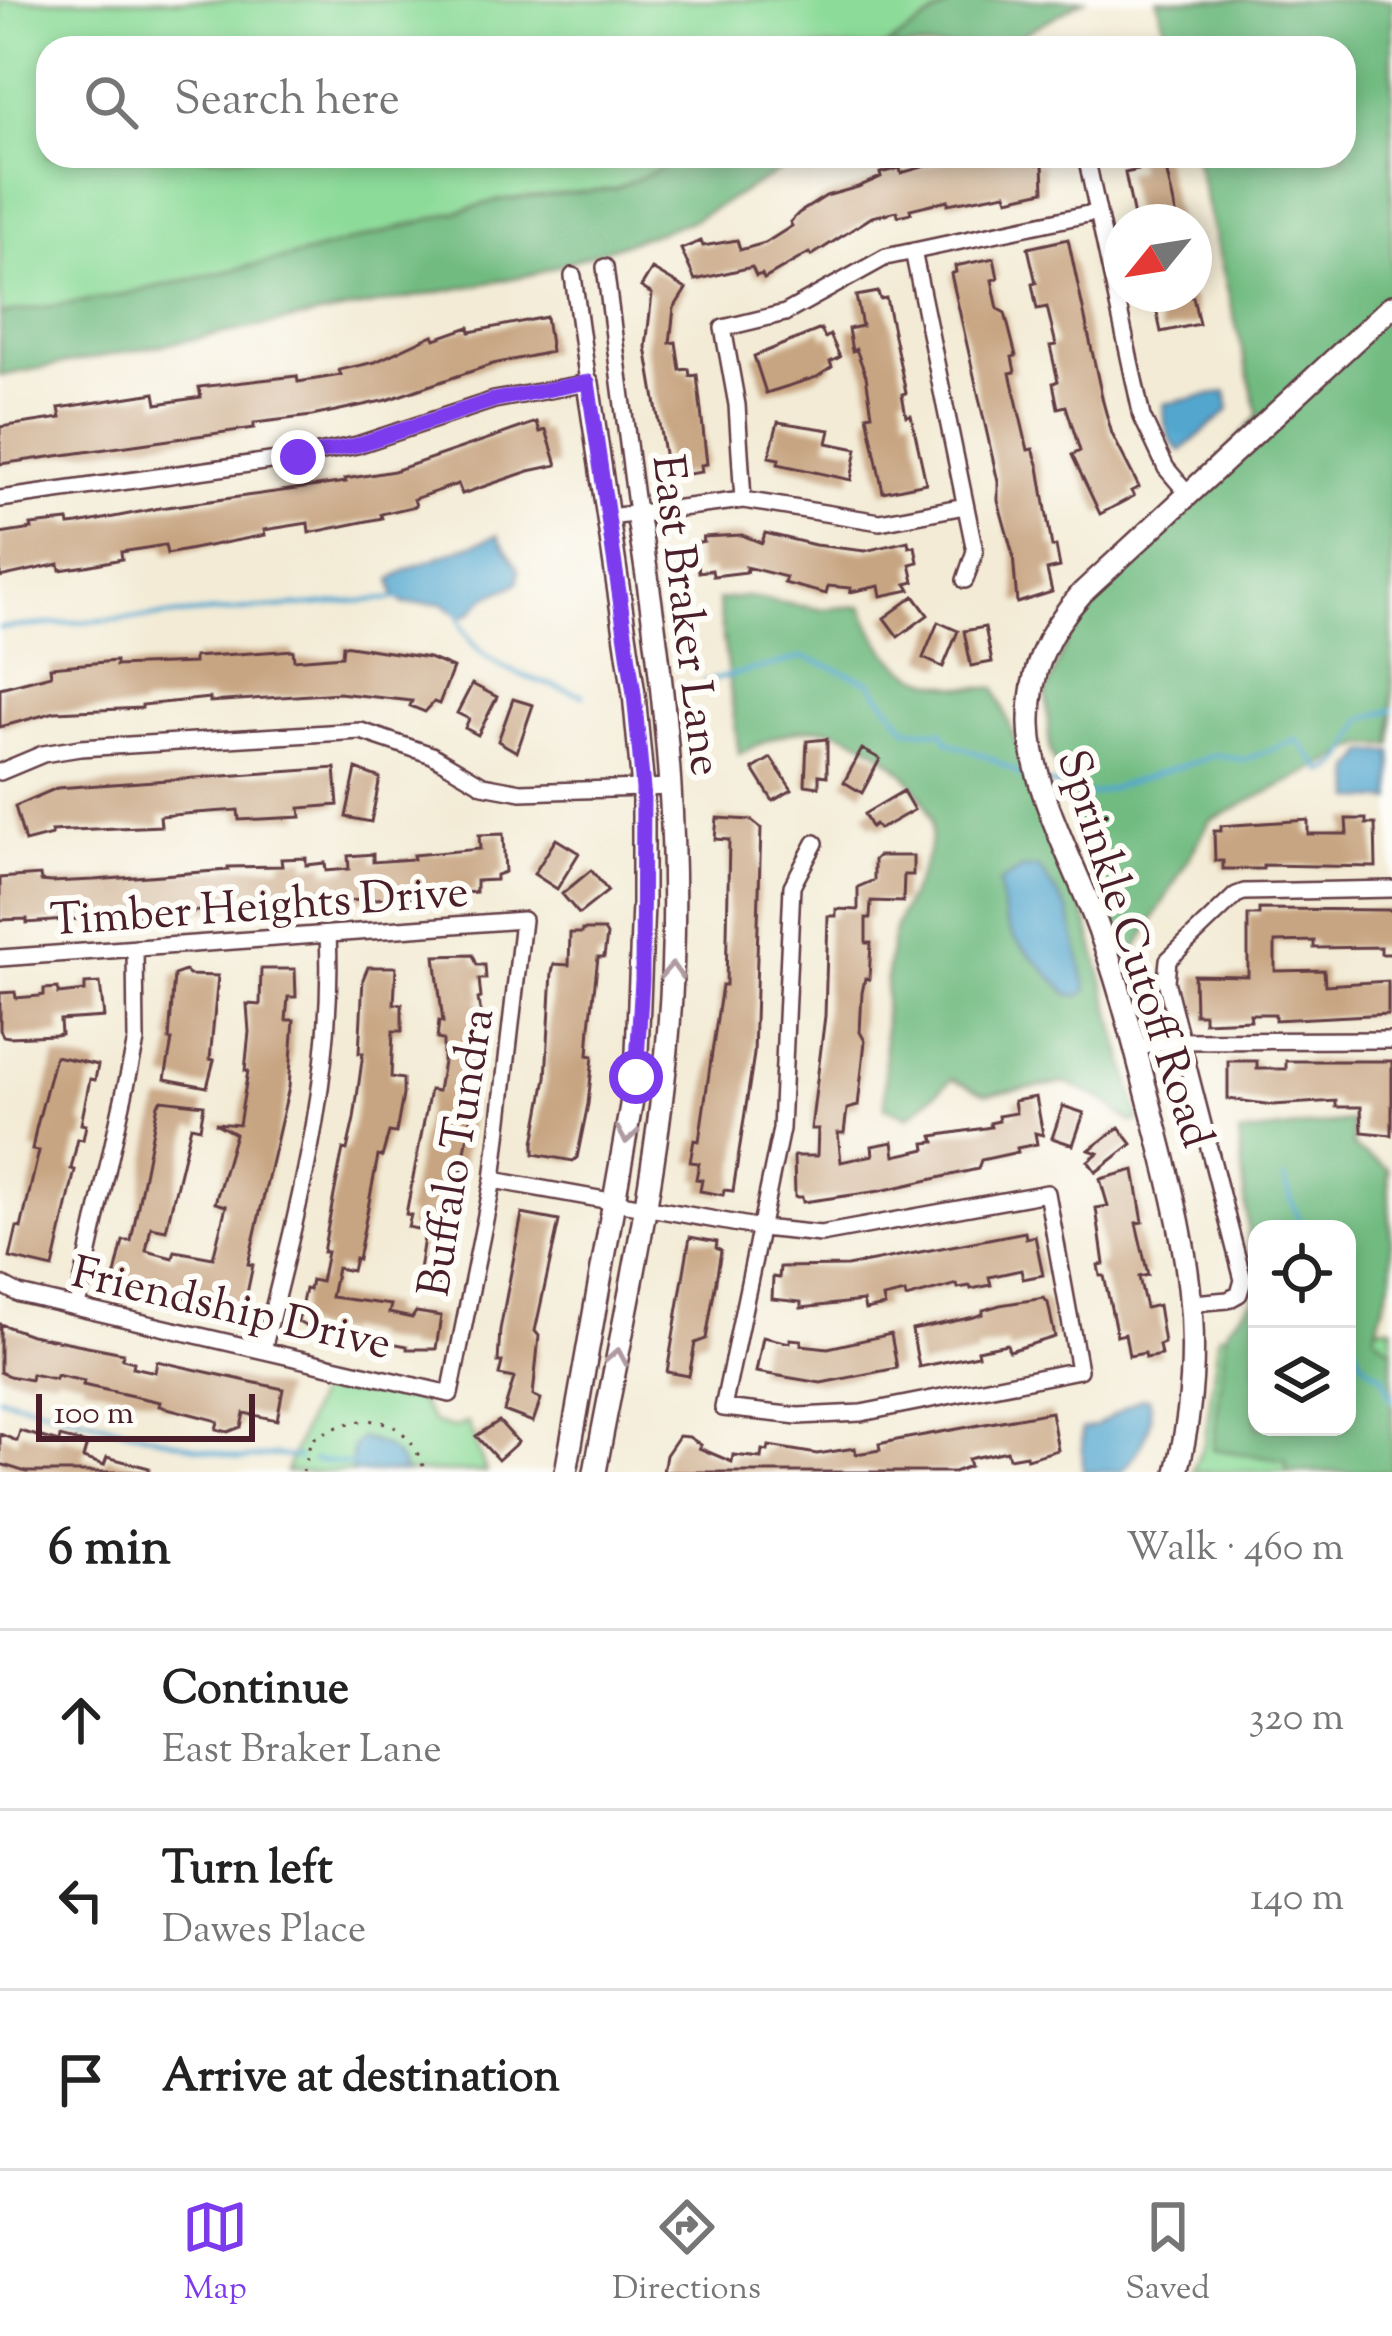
<!DOCTYPE html>
<html lang="en">
<head>
<meta charset="utf-8">
<style>
  :root { --surface:#fff; --page:#f6f6f6; --text:#222; --muted:#767676; --line:#e0e0e0; --accent:#7c3aed }
  body { margin:0; font-family:"Sorts Mill Goudy",serif; background:var(--page); color:var(--text) }
  .controls { position:absolute; right:36px; bottom:36px; display:grid; overflow:hidden; border-radius:24px; box-shadow:0 6px 18px #0003 }
  .controls button { width:108px; height:108px; display:grid; place-items:center; padding:0; border:0; border-bottom:3px solid var(--line); background:var(--surface); color:var(--text); font:60px sans-serif }
  .compass { position:absolute; left:1104px; top:204px; width:108px; height:108px; border-radius:50%; background:var(--surface); box-shadow:0 6px 18px #0003; rotate:240deg }
  .scale { position:absolute; left:36px; bottom:30px; width:219px; box-sizing:border-box; padding-left:12px; border:6px solid #4a1f2b; border-top:0; font-size:33px; line-height:42px; white-space:nowrap; color:#4a1f2b; -webkit-text-stroke:9px #fdfcf7; paint-order:stroke }
  .stop { position:absolute; width:36px; height:36px; margin:-27px; border:9px solid #7c3aed; border-radius:50%; background:#fff }
  .stop.end { background:#7c3aed; border-color:#fff; box-shadow:0 3px 12px #0008 }
  .list { margin:0; padding:0; list-style:none }
  h2 { display:flex; justify-content:space-between; align-items:center; height:156px; margin:0; padding:0 48px; font-size:51px }
  h2 small { font-size:39px; font-weight:400; color:var(--muted) }
  .list li { display:grid; grid-template-columns:78px 1fr auto; gap:36px; align-items:center; box-sizing:border-box; height:180px; padding:0 48px; border-top:3px solid var(--line) }
  .list b { display:block; font-size:45px; white-space:nowrap }
  .list p { margin:0; font-size:39px; white-space:nowrap; color:var(--muted) }
  .list em { font-size:39px; font-style:normal; color:var(--muted) }
  .icon { flex:none; width:66px; height:66px; fill:none; stroke:currentColor; stroke-width:2; stroke-linecap:round; stroke-linejoin:round }
  .map { position:relative; flex:none; width:1392px; height:1472px; overflow:hidden }
  .search { position:absolute; background:var(--surface); box-shadow:0 6px 18px #0003; left:36px; right:36px; top:36px; height:132px; display:flex; align-items:center; gap:30px; box-sizing:border-box; padding:0 42px; border-radius:36px; color:var(--muted); font-size:45px }
  .sheet { height:696px; background:var(--surface) }
  nav { display:flex; justify-content:space-around; align-items:center; box-sizing:border-box; height:168px; border-top:3px solid var(--line); background:var(--surface); font-size:33px; color:var(--muted) }
  nav a { display:grid; justify-items:center; gap:6px }
  nav .on { color:var(--accent) }
  .map>svg:first-child { display:block }
</style>
</head>
<body>
<div class="map">
<svg width="1392" height="1472" viewBox="0 0 1392 1472">
  <rect width="100%" height="100%" fill="#fdfcf7"/>
  <filter id="ink" filterUnits="userSpaceOnUse"><feTurbulence type="fractalNoise" baseFrequency=".00833" numOctaves="2"/><feDisplacementMap in="SourceGraphic" scale="24" xChannelSelector="R" yChannelSelector="G"/><feConvolveMatrix kernelMatrix="1 2 1 2 8 2 1 2 1" color-interpolation-filters="sRGB"/></filter>
  <filter id="wash" filterUnits="userSpaceOnUse"><feTurbulence type="fractalNoise" baseFrequency=".004" numOctaves="4" result="noise"/><feDisplacementMap in="SourceGraphic" scale="48" xChannelSelector="R" yChannelSelector="G"/><feGaussianBlur stdDeviation="2.7" result="paint"/><feColorMatrix in="noise" values="0 0 0 0 0 0 0 0 0 0 0 0 0 0 0 0 0 1.4 0 .05"/><feComposite in="paint" operator="in"/></filter>
  <g filter="url(#wash)">
    <rect width="100%" height="100%" fill="#f3ebd5"/>
    <path fill="#8cdb99" stroke="#6b7d62" stroke-width="3" d="M0,0H958L884,48H48V156H688L615,189L499,200L301,255L111,297L0,314Z
      M1392,1326V1472H1192L1205,1442L1219,1334L1257,1332V1427H1347V1328Z
      M322,1381L419,1399L433,1422L452,1428L468,1423L486,1472H286Z"/>
    <path fill="#71bb81" stroke="#5e6d56" stroke-width="3" fill-rule="evenodd" d="M958,0H1084L998,48H884Z
      M1157,0H1392V745H1363L1210,821L1126,967L1050,750L1046,694L1073,625L1258,415L1195,156H1344V48H1169Z
      M688,156H807L693,220L534,274L0,376V314L111,297L301,255L499,200L615,189Z
      M747,597L820,609L862,606C886,673 926,690 995,688L1087,921L1140,1121L1132,1123L1101,1099L1065,1083L986,1094L952,1079L908,1117L885,1107C886,1053 881,995 892,942C899,903 930,871 932,830C933,787 867,733 826,729C797,726 764,741 739,754L718,600Z
      M1351,1121L1353,1147L1388,1169L1392,1275L1375,1335L1392,1350V1472H1287L1286,1461L1213,1449L1227,1328L1254,1299L1239,1134ZM1257,1229H1347V1427H1257Z"/>
    <path fill="#53a7cf" stroke="#4e637d" stroke-width="3" d="M1226,392L1229,410L1181,451C1167,442 1163,420 1164,404Z
      M497,535L519,570L518,582C509,590 502,590 491,595C468,607 472,631 443,603L404,604L394,595L391,580C400,568 477,544 497,535Z
      M1366,752H1392V800L1354,799L1353,769Z
      M1039,868L1069,912L1087,991L1079,996L1068,994L1014,938L1005,921L999,883L1021,869Z
      M1141,1398H1148C1157,1427 1140,1450 1122,1472H1083L1082,1429L1095,1426Z
      M361,1438C383,1444 397,1449 405,1472H352V1448Z"/>
    <g fill="none" stroke-linecap="round" stroke-linejoin="round">
      <path stroke="#53a7cf" stroke-width="4.5" d="M458,614C472,669 535,679 583,695
        M0,628L401,598
        M704,682L804,657L868,681L907,729L943,732L948,742L992,759L1030,780
        M1047,783L1090,795L1217,755L1244,760L1297,740L1324,772C1347,765 1353,740 1363,719L1392,710
        M1284,1179L1302,1229
        M1347,1315C1354,1340 1355,1367 1383,1375L1392,1401
        M0,1397L242,1459L276,1455L299,1458
        M314,1460L356,1465"/>
    </g>
    <g id="blocks">
      <path fill="#c8a582" d="M963,156H1035L1037,164L1043,163L1044,191L1008,199L1006,193L948,204V200L910,209L911,213L898,216L897,211L872,217L811,256L809,253L764,279L762,274L756,276L752,267L695,280L681,249L701,241L703,246L737,240L740,250L765,243L792,226L790,222L799,213L826,196L858,187L881,177L880,173L900,168L901,173Z
        M1135,156H1163L1178,222H1135L1125,173L1138,170Z
        M1068,239L1103,402L1112,434L1139,487L1131,491L1134,496L1100,514L1072,455L1080,451L1066,406L1058,408L1053,383L1058,381L1050,346L1056,345L1047,307L1037,309L1032,284L1036,283L1028,248Z
        M994,258L998,278L992,280L998,309L1005,313L1016,356L1012,357L1015,372L1010,373L1028,450L1033,449L1039,467L1052,547L1056,546L1060,567L1047,570L1052,592L1017,603L1013,555L998,501V482L951,274L956,272L955,266Z
        M652,269L686,289L674,308L670,343L676,342L680,370L689,369L690,376L697,375L707,464L701,465L702,472L668,477L646,347L652,294L641,287Z
        M878,292L880,299L886,298L906,393L902,394L906,416L911,415L926,483L883,492L867,415L872,414L866,376L856,349L852,351L848,329L862,326L856,296Z
        M1153,294L1193,297L1199,324L1161,332Z
        M546,317L551,352L493,364L387,400L312,416L254,423V428L0,464V427L61,418L59,408L155,393L157,404L201,397L199,387L297,376L298,382L341,375L339,370L375,362L433,335L435,339L469,327L470,332Z
        M821,329L825,338L830,335L840,357L830,362L832,367L817,377L766,393L754,356Z
        M537,422L540,432L546,430L557,465L529,471L462,494L458,484L414,499L416,506L381,514L382,518L309,533L308,523L264,530L265,535L167,554L165,545L121,552L122,559L86,566L60,570L59,564L0,577V534L32,529L31,525L68,521L69,525L78,524L160,508L346,482L345,479L394,471Z
        M778,422L830,430L827,443L857,449L851,480L778,464L779,459L769,457Z
        M765,533L815,545L865,551L908,541L909,547L915,546L918,562L910,564L914,582L906,584L910,590L881,596L879,586L850,592L851,588L828,586L826,594L784,583L786,577L746,567L747,572L713,576L712,570L699,572L695,543L704,541L703,537L742,535L762,543Z
        M914,596L928,615L898,637L884,618Z
        M938,622L958,631L943,667L923,658Z
        M985,627L992,662L971,666L964,631Z
        M343,645L429,658L453,668L439,704L434,702L425,712L410,706L412,701L339,693L210,702V698L142,705V708L55,712L0,727V688L51,675L50,667L116,661V666L194,663V657L293,650L294,660L342,656Z
        M472,684L497,697L478,735L465,728L469,719L457,713Z
        M513,699L533,705L517,752L498,741Z
        M827,739V776L819,775V787L805,785L807,741Z
        M862,749L880,759L862,793L844,782Z
        M771,758L792,790L773,801L753,769Z
        M335,768L338,805L300,808L301,817L239,820L238,810L196,813L160,816L161,826L51,831L52,835L25,842L15,806L57,788Z
        M356,769L380,778L371,822L346,817Z
        M903,791L914,810L884,827L879,829L875,824L871,827L864,814Z
        M717,818L751,820L761,828L754,1054L733,1191L724,1190L723,1195L700,1191L702,1180L696,1179L699,1163L690,1162L694,1140L699,1141L722,985H726L729,840L715,839Z
        M1346,819H1366V824H1375L1376,867L1263,865V869H1223V861H1215L1214,831H1221V826L1308,820V834H1347Z
        M503,834L505,872L496,875V880L476,881V892L332,902L330,895L302,897L298,904L116,917L115,912L78,915V919L27,923V919L0,920V878L40,875L41,881L51,882L94,880L228,870V867L282,866L281,859L306,858V865L325,863L326,871L349,869L348,856L373,854V862L414,859L413,855L480,849L479,835Z
        M556,839L579,853L557,889L534,874Z
        M878,856H913V875H904L903,902L871,901L870,918H866V943H871L869,979L865,978L862,993L860,1032L865,1041L858,1106L847,1109L844,1133H838L841,1162L873,1155L872,1146L893,1142L895,1156L926,1149L925,1143L935,1142L933,1136L991,1127L990,1123L999,1121L998,1116L1016,1113L1014,1101L1036,1097L1043,1135L1035,1133L1037,1144L1017,1148L1018,1152L981,1160L978,1169L880,1191L803,1202L802,1197H795L794,1156H817L818,1129H811L825,1016L828,916H836V909L858,910V887L874,880V860Z
        M591,870L608,891L579,914L562,894Z
        M1259,909L1392,910V954H1381V947L1314,948V941L1275,942V971L1324,970L1325,985L1388,981V1014L1275,1020V1014H1250L1251,1020L1204,1022V1014H1195L1194,975L1248,976V915H1259Z
        M582,930H604L607,935L604,957H598L590,1026L588,1055L593,1056L588,1104L577,1158L573,1161L534,1154V1143L546,1078L552,972L554,964L569,965L570,933H582Z
        M473,955L477,965H485L486,979H479L481,998L478,999L482,1022L480,1048L476,1073H473L471,1120L439,1288L417,1284L425,1231L408,1227L411,1215L406,1214L430,1090L438,1091L443,1062V1040L437,1039L439,1021L443,1022L435,956Z
        M368,967H396L394,1004H402V1031H393L391,1077L403,1079V1095L396,1133L389,1132L382,1157L378,1156L358,1259L355,1258L352,1271L337,1268L331,1297L391,1305L389,1313L412,1318L416,1312L441,1316L436,1349H407V1346L370,1339L371,1335L343,1329V1333L311,1329L298,1322L305,1289L309,1290L311,1280L321,1282L327,1252H323L340,1164L343,1149L347,1150L354,1119L363,1053H359L363,979Z
        M261,969H295L296,997H288L286,1020H294L289,1087L248,1264L253,1265L245,1303L236,1304L235,1308L113,1283L123,1241H131L158,1104L162,1100L204,1105L200,1128L191,1126L166,1230L151,1227L146,1251L173,1258L175,1251L213,1258L226,1206L215,1203L235,1134L215,1123L239,1125L248,1071H245L249,1032L247,1004L260,1005Z
        M185,971L189,975L218,976L210,1059L214,1060L207,1087L165,1079L172,1040H169L174,975Z
        M100,983L104,1017L60,1020L61,1034L55,1035L9,1037L3,1036L0,1030V993L15,992L16,998L39,996L44,995V989L58,988V994L85,991V984Z
        M55,1056L98,1065L95,1080L90,1079L81,1124L86,1125L83,1140L78,1139L71,1169L75,1170L53,1268L10,1258L17,1227L21,1228L39,1151L32,1150L36,1129Z
        M1228,1061H1257V1069H1286V1061H1392V1135L1362,1132L1361,1107H1336V1101L1273,1105L1228,1099Z
        M1063,1106L1084,1113L1073,1145L1052,1138Z
        M1119,1127L1132,1144L1096,1172L1088,1161L1098,1153L1089,1150Z
        M1134,1170L1143,1222L1136,1223L1148,1275L1139,1277L1146,1308L1158,1305L1164,1343L1159,1345L1161,1355L1146,1358L1145,1353L1129,1356L1125,1334L1117,1336L1104,1276H1100L1098,1265L1104,1264L1096,1208L1108,1206L1100,1179Z
        M522,1214L559,1221L535,1331L539,1336L533,1395L541,1399L533,1422L504,1411L514,1378L499,1375L502,1362H498L500,1330Z
        M1025,1232L1026,1238L1035,1236L1043,1275L1023,1279L1021,1270L989,1277L991,1285L971,1289L970,1286L958,1288L957,1284L906,1298L905,1293L883,1298L885,1306L865,1310L863,1301L801,1308V1302L772,1299L773,1277L779,1278L780,1267L847,1266Z
        M690,1237L717,1242L716,1248L721,1251L706,1339L695,1343L689,1376L667,1372Z
        M1044,1298L1048,1303L1055,1337L1009,1351L1007,1344L977,1350L978,1355L919,1367L912,1330L974,1317L983,1314V1310L1000,1305Z
        M0,1324L31,1335L123,1353L122,1359L134,1362L133,1367L155,1372L157,1361L283,1389L277,1420L244,1413L241,1427L228,1432L216,1429L218,1422L214,1420L159,1406L160,1402L83,1385L84,1381L56,1375L55,1379L32,1374L31,1380L9,1376L0,1372Z
        M891,1334L897,1368L821,1383L756,1372L763,1337L790,1343V1339L801,1340V1345L828,1348Z
        M1051,1412L1058,1450L1027,1459L1026,1455L1009,1458L1007,1451L977,1457L968,1459L970,1466L954,1472H663L666,1455L679,1436L689,1437L701,1445L699,1448L732,1462L733,1455L761,1458L762,1450L768,1451L769,1446L817,1454L855,1448L856,1454L880,1450L879,1444L897,1440Z
        M499,1421L518,1442L498,1460L476,1436Z
        M20,1431L59,1442L60,1437L87,1444L83,1458L104,1465L107,1457L149,1468V1472H26L0,1464V1434L17,1441Z"/>
    </g>
  </g>
  <g filter="url(#ink)">
    <use href="#blocks" fill-opacity="0" stroke="#633e44" stroke-width="3"/>
    <g fill="none" stroke-linecap="round" stroke-linejoin="round">
      <defs>
        <path id="street" d="M1086,156L1142,417L1166,468L1190,496
          M913,251L975,551L965,580
          M605,267L637,513
          M0,499L299,457L357,445L494,400L588,383L573,276
          M743,500L737,405L723,328L785,313L886,257L1097,212
          M609,517L743,500L880,522L965,506
          M0,772L43,754L80,748L361,731L432,755L483,785L521,792L672,787
          M0,958L523,920L493,1180L450,1394L19,1294L0,1284
          M1136,1048L1170,1041L1392,1040
          M493,1180L761,1228L821,1234L1047,1193L1079,1370L861,1413L798,1416L723,1408L781,1129L792,886L815,843
          M1193,1303L1228,1300L1239,1294L1243,1280L1166,981L1168,960L1236,895L1244,892L1392,889
          M77,1306L136,1041L135,948
          M263,1350C297,1212 335,1077 328,935"/>
        <path id="secondary" d="M566,1472L636,1077L643,904V789L634,694L588,383
          M595,1472C621,1332 654,1191 667,1049C684,869 667,691 637,513
          M1177,1472C1211,1338 1184,1234 1150,1105C1134,1044 1119,981 1096,922C1074,862 1031,788 1030,724C1029,671 1047,632 1082,593L1392,306"/>
      </defs>
      <use href="#street" stroke="#633e44" stroke-width="20"/>
      <use href="#secondary" stroke="#633e44" stroke-width="26"/>
      <path stroke="#633e44" stroke-width="3" stroke-dasharray="3 9" stroke-linecap="butt" d="M303,1472L311,1440C361,1411 405,1409 425,1472"/>
      <use href="#street" stroke="#fff" stroke-width="15"/>
      <use href="#secondary" stroke="#fff" stroke-width="21"/>
    </g>
    <defs><path id="oneway-chevron" d="M-2-3.5L2.5 0L-2 3.5" fill="none" stroke-width="1.6" stroke-linecap="round" stroke-linejoin="round" transform="scale(3)"/></defs>
    <g stroke="#ae9aa0">
      <use href="#oneway-chevron" transform="translate(672 971) rotate(-87)"/>
      <use href="#oneway-chevron" transform="translate(627 1135) rotate(99)"/>
      <use href="#oneway-chevron" transform="translate(617 1357) rotate(-80)"/>
    </g>
  </g>
  <g fill="none" stroke-linecap="round" stroke-linejoin="round" filter="url(#ink)">
    <path stroke="#7c3aed" stroke-width="15" d="M298,457L357,445L494,400L588,382L634,694L643,789L642,980L636,1077"/>
  </g>
  <g text-anchor="middle" stroke-width="12" stroke-linejoin="round" paint-order="stroke">
    <g font-size="45" fill="#4a1f2b" stroke="#fdfcf7">
      <text transform="translate(689 615) rotate(83)" y="16">East Braker Lane</text>
      <text transform="translate(259 904) rotate(-4)" y="16">Timber Heights Drive</text>
      <text transform="translate(1137 948) rotate(72)" y="16">Sprinkle Cutoff Road</text>
      <text transform="translate(454 1152) rotate(-81)" y="16">Buffalo Tundra</text>
      <text transform="translate(232 1306) rotate(13)" y="16">Friendship Drive</text>
    </g>
  </g>
</svg>
<div class="controls">
<button><svg class="icon" aria-label="locate" viewBox="0 0 24 24"><circle cx="12" cy="12" r="6"/><path d="M12 2v4M12 18v4M2 12h4M18 12h4"/></svg></button>
<button><svg class="icon" aria-label="layers" viewBox="0 0 24 24"><path d="M12 4l9 5-9 5-9-5zM3 14l9 5 9-5"/></svg></button>
</div>
<svg class="compass" viewBox="-18 -18 36 36"><path d="M0-13l5 13h-10z" fill="#e53935"/><path d="M0 13l5-13h-10z" fill="#767676"/></svg>
<div class="scale">100 m</div>
<div class="stop" style="left:636px;top:1077px"></div>
<div class="stop end" style="left:298px;top:457px"></div>
<div class="search"><svg class="icon" aria-label="search" viewBox="0 0 24 24"><circle cx="10" cy="10" r="6"/><path d="M15 15l6 6"/></svg>Search here</div>
</div>
<section class="sheet">
<h2>6 min<small>Walk · 460 m</small></h2>
<ul class="list">
<li><svg class="icon" aria-label="ahead" viewBox="0 0 24 24"><path d="M12 20V5M6 11l6-6 6 6"/></svg><div><b>Continue</b><p>East Braker Lane</p></div><em>320 m</em></li>
<li><svg class="icon" aria-label="left" viewBox="0 0 24 24"><path d="M17 20v-9H6M10 6l-5 5 5 5"/></svg><div><b>Turn left</b><p>Dawes Place</p></div><em>140 m</em></li>
<li><svg class="icon" aria-label="arrive" viewBox="0 0 24 24"><path d="M6 21V4h12l-3 4 3 4H6"/></svg><div><b>Arrive at destination</b></div></li>
</ul>
</section>
<nav>
<a class="on"><svg class="icon" aria-label="map" viewBox="0 0 24 24"><path d="M3 6l6-2 6 2 6-2v14l-6 2-6-2-6 2zM9 4v14M15 6v14"/></svg>Map</a>
<a><svg class="icon" aria-label="directions" viewBox="0 0 24 24"><path d="M12 3l9 9-9 9-9-9zM9 14v-3h6M13 9l2 2-2 2"/></svg>Directions</a>
<a><svg class="icon" aria-label="saved" viewBox="0 0 24 24"><path d="M7 4h10v16l-5-4-5 4z"/></svg>Saved</a>
</nav>
</body>
</html>
